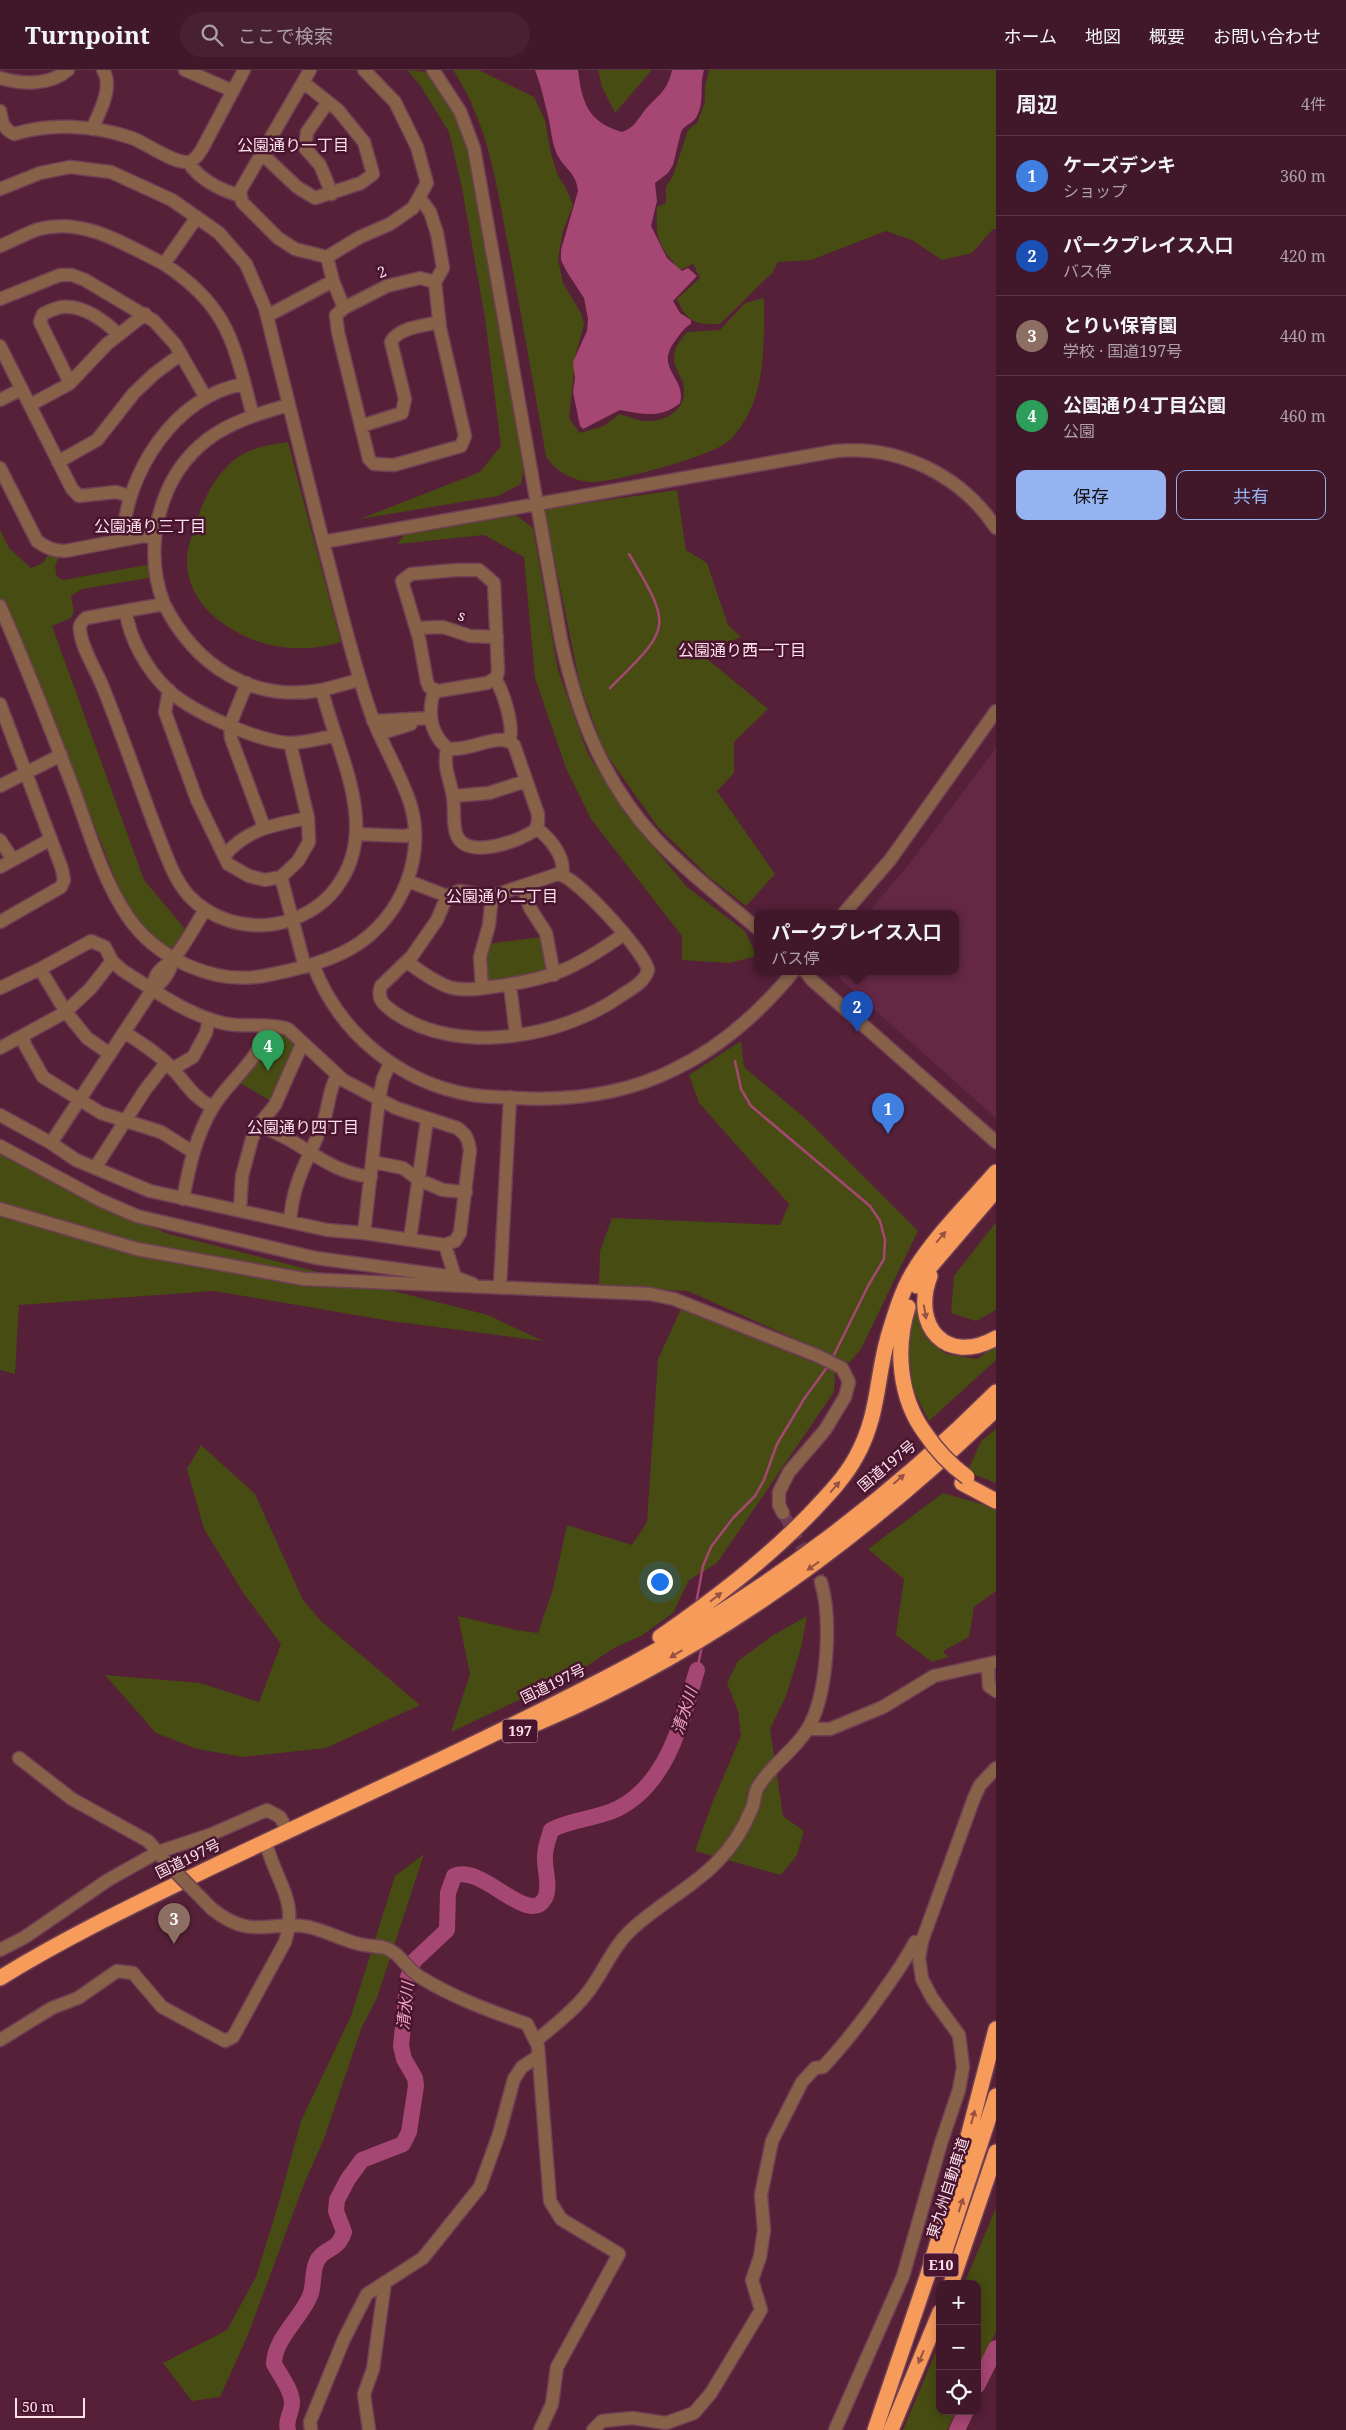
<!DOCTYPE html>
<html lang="ja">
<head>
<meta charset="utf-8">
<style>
  :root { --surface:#40182a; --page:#472132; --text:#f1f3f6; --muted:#aea0a8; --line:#593747; --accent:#95b2f1 }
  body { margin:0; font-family:"Noto Serif","Noto Sans JP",serif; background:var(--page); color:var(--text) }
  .controls { position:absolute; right:15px; bottom:15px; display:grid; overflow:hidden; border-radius:10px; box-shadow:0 2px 12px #0003 }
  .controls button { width:45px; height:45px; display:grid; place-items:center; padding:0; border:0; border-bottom:1px solid var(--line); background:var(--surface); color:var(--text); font:25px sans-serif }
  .scale { position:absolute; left:15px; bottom:12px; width:70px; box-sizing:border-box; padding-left:5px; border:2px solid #fce0ea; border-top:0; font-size:14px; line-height:18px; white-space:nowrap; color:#fce0ea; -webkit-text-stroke:4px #49152e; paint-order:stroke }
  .you { position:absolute; left:659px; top:1511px; width:18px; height:18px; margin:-12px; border:4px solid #fff; border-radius:50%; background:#1a73e8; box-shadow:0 0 0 8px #1a73e833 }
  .badge { display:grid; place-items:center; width:32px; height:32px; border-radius:50%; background:var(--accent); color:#fff; font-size:16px; font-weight:700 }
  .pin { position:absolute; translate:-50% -41px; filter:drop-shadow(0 1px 2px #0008) }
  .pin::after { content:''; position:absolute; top:26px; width:18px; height:15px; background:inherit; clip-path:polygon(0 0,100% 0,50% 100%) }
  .popup { position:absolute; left:754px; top:840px; width:205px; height:65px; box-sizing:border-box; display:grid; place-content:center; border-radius:10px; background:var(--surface); filter:drop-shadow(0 1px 4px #0005); font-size:16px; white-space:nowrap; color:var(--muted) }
  .popup b { font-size:19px; color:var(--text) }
  .popup::after { content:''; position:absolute; left:50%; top:100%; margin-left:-10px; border:10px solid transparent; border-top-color:var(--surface) }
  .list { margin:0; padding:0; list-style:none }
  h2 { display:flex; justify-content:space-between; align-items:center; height:65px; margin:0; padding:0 20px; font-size:21px }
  h2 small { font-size:16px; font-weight:400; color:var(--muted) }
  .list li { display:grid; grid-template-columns:32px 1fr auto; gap:15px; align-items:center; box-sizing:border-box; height:80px; padding:0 20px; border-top:1px solid var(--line) }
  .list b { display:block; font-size:19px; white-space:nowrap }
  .list p { margin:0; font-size:16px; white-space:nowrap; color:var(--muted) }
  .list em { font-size:16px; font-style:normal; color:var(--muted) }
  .actions { display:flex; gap:10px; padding:15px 20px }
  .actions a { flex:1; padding:11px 0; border:1px solid var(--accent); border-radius:10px; text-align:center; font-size:18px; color:var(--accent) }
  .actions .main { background:var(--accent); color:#111 }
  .icon { flex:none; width:28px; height:28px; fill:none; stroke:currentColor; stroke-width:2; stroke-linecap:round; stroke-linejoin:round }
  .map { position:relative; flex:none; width:996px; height:2360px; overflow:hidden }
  header { display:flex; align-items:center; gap:30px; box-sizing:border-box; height:70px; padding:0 25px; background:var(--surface); border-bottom:1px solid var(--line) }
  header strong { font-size:24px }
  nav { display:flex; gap:28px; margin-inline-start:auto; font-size:18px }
  .search { width:350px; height:45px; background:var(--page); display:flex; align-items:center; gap:12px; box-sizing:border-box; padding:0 18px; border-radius:28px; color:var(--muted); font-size:19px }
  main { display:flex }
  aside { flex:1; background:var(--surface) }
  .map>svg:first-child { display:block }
</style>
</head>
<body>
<header>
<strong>Turnpoint</strong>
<div class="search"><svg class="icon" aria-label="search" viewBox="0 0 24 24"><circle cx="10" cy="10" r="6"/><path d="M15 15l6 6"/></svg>ここで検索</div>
<nav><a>ホーム</a><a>地図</a><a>概要</a><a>お問い合わせ</a></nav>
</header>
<main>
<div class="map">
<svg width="996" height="2360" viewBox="0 0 996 2360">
  <rect width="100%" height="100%" fill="#552038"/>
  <path fill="#642844" d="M996,678V1048L841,910L836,901H956V843H868L914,788Z"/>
  <path fill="#474c13" d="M407,0L428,2L460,52L472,89L525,394L521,414L498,426L360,449L480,402L501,376L485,248L462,118L449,62L420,15Z
    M453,0H479L534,27L545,50L551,84L558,106L565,116L573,135L563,161L558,189L563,213L581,243L584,254L576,284L569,348L580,363L604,356L619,344C627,346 637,351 646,351C670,352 691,335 682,310C677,299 672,294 675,281C676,275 683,267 687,262L720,260L745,233L764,228C764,276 767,331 731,369C715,386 618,411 594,412C575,412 555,402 546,386C534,317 522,249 509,180C497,118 489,54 453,0Z
    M598,0H652L615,43L602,17Z
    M709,0H996V159H993L972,183L942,190L912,170L886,161L811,190L778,192L772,203L720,254C695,255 687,252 677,229L700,208L693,194L680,200C659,177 655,168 657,137L666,133V117L673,106L688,60L697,53L705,32V17Z
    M288,372L341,572C316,580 291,580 266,574C227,563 185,533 187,488C188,475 193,462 197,451C204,427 215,406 234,390C250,377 269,375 288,372Z
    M677,420L686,480L707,493L728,555L741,567L700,583L768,639L734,672V703L717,721L775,804L746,836L710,808L658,757L604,681L580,615L544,439Z
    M512,442L533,458L558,600L588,684L632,752L687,817L745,861L757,886L729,893L682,890V866L591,749L566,698L535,608L524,487L484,465L398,474L405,463Z
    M0,460L9,478L31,498L43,493L47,486H59L55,497L57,507L63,510L152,494L154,507L82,519L71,526L74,541L71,548L52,556L144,810L186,860L174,878L165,877L140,852L122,826L89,742L0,541Z
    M541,867L552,904L484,915L487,874Z
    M278,962C286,964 293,967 294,976L271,1031L240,1013L264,985L272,968Z
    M741,971L744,997L806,1049L918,1161L861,1279L849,1293L688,1221L599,1217L600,1181L612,1148L780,1155L789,1134L699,1033L689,1005Z
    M0,1072L165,1163L488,1245L543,1271L391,1251L214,1221L19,1235L15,1304L0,1300Z
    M996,1152V1240L976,1251L951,1243L954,1206Z
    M915,1234L929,1264L946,1284L977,1289L996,1276V1290L929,1351L913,1319L908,1276Z
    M681,1239L835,1301L834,1322L717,1493L689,1510L673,1543L641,1566L614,1578L578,1602L451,1662L470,1604L458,1546L516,1560L538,1563L553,1519L567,1455L632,1475L647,1452L658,1289Z
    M996,1359V1413L973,1404L969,1398L981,1371Z
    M201,1375L255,1424L303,1530L320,1550L420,1635L326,1678L243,1687L197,1679L156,1663L105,1605L200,1613L259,1632L281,1574L244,1524L204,1459L187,1399Z
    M943,1423L996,1438V1521L974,1537L969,1567L943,1581L948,1587L932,1592L896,1565L904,1509L868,1479Z
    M807,1546L801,1578L786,1626L770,1659L783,1746L804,1761L797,1785L781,1805L695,1781L713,1731L741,1666L738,1641L727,1613L738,1591L772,1566Z
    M424,1784L377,1928L361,1959L324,2069L304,2114L247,2267L220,2327L192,2331L163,2293L227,2260L256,2207L279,2132L301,2051L351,1946L395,1806Z
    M996,2138V2262L977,2300V2214H964Z
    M940,2272V2341H956L947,2360H903Z"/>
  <path fill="#a64673" d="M535,0H578C582,33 588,52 622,62C634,58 638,49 645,40C659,24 667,22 672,0H704C699,16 705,31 697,46C693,54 685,54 681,62L673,95L668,103L655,113L657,131L651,156L667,188L682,201L688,198L697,206L673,231L680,243L691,250V254C684,258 680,264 675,271C654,299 687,308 680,333C661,349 642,344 620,340L583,359L580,356L573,322L575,308L573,292L587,261L588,249L584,228L567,202L561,190V180L578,121C576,105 570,103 561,91C551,77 552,61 548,46C544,30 541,15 535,0Z"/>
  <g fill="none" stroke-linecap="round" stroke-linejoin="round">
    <path stroke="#a64673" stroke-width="2.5" d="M610,618C670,558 674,559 629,484
      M735,991L741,1019L751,1036L870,1136L880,1151L885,1170L884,1189L868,1216L832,1289
      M696,1534L703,1496L711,1477L733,1448L755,1426L764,1410L777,1374L804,1329L828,1296
      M697,1600L702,1576"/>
    <path stroke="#a64673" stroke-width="16" d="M977,2316L996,2278
      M288,2360C285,2351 292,2342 292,2333C292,2320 280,2305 274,2294C274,2269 301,2248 310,2226C315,2214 311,2201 318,2189C327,2176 337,2182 344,2162L336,2141L337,2130L348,2109L362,2090L403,2074L409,2062L416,2016L415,2008L404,1989L401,1976L408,1907L414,1891L447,1860L448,1823L454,1806C482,1793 529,1858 545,1828C551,1816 544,1799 545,1786C545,1777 549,1768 551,1760C572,1749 596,1749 617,1739C668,1714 682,1650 697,1600
      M957,2360L966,2341"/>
    <path stroke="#6e3d53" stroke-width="12" stroke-dasharray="12 6" stroke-linecap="butt" d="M783,1443L821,1512"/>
    <defs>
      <path id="minor" d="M185,0L233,21
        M310,0L240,121L242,132L278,168L295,179L327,187L360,167L390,154L413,138L427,113L417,77L395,32L364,0
        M433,0L460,41L474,78L561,570C577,644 603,712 656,769C687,802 724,830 758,859
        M0,8C21,14 50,16 68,0
        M328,32L307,62L305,78L320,95L332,124
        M0,41C2,52 3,59 14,64C52,53 94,55 132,68C146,73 174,94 189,92C195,90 199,84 202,79L244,0
        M92,59C99,43 114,17 103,0
        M261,83L297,117L315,128L361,113L373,104L364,72L338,40L303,12
        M188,92C200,110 220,120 241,126
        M0,119L40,103L70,97L111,102L172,130L219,163L246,194L265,238L323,472
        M197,147L164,194C230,237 234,275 253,346
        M0,176C13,171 26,163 39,159C84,147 126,175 164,194
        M333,211L344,238L336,245L338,262L369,389L374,394L394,395L461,376L465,366L440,258L435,212L443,198L437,163L430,142L419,127
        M0,229L60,205H72L85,210L154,251L175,274L206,328
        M344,238L387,216L420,208L435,212
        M267,246L333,211L327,187
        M0,276L72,419L79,426L116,422L130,426
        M70,313L40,252L43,244C49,241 56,238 62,237C82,234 105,251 119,265
        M0,330L22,319
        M30,335L69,314L107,274L145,244
        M361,356L402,343L405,329L391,272C399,257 424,256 439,252
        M58,392L97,370L134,323L154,304L181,284
        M0,398L37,471C47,478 54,481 65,481L144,466L154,468
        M123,470C125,404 175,325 244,314
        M456,500H479L494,513L498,602L496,608L487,613L438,621L429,617L427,612L419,568L402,511L411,504Z
        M164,534C142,477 159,406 208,369C232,351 261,343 289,335
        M0,536C26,596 50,657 73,718C89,761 102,809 128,847C156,888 213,915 263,906C290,901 317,895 342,883C396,858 427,793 411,736C401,703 381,674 370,641C351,586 338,528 323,472L836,381C899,375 961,405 996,458
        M126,541C129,569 148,601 168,620C192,642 257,671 289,673C304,673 320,668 335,666
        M416,558L443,557L470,566L497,567
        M495,609C503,620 515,658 509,671
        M247,613L230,655L231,668L264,757
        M169,620L165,642L197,730L228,794L249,806L265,810L281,807L298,791L309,772L308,748L290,673
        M322,620C337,684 382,758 336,818C322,837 298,850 275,854C244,859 211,849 189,826C173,808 166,784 157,762C139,715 123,667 104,620C98,603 81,578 80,560C79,554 82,552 86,548L164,534C195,595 251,633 322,620C335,617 347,613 359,610
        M434,621C428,642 429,662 447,678C466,684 500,660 514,675L538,744V753L535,760C520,771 468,790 457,766C452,755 455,739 453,727C450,707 443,701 447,678
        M0,634L62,799L64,810L61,817L0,852
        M373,651L430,648
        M379,664L411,654
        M0,716L61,685
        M453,726L489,723L526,711
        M536,758C550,768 566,787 562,805
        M356,764L405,766L415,763
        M0,770L13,790
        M224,786C248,758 274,755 308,748
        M0,797L51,769
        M281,807L305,897
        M408,811L447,826
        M523,817L530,838L546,863L554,905
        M844,843L890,790L996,641
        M407,892C420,901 434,912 449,917C462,921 479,919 491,917C551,910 576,898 624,864
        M313,894C338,962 399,1013 472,1025C486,1027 502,1027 517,1028C572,1031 626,1024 675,999C723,976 761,941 794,901
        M40,899L66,942L87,968L110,984
        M805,901L812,910L996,1072
        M510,915L516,964
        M0,918L40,899L91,871L105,877L112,891L122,900C155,921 188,946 227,954C246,957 272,953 288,959L343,1010L396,1038L457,1058C467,1065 468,1069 470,1080L460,1163L455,1171L445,1175L364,1163L327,1160L150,1121L76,1090L51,1073L0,1045
        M482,918L480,887L489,855L492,826L558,804C576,806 645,882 648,900C645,912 631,919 622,925C562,968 458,986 395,943C385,936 376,930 381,916L412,886L437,850L447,826L459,821L492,826
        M152,920C156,899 159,902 173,889C185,876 195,855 205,840
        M124,962C141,973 157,983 171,997C186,1013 192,1026 212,1037
        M23,966L25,975L43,1007L101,1043L161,1062L193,1082
        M0,978L64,943L90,919L112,891
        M172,999L193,987L206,963L209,950
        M258,1056C302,1069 324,1102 371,1107
        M51,1073L152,920C164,911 170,903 173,888
        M0,1076L100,1130L137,1146L316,1188L455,1207L473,1214
        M373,1092L403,1098L419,1110L443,1120L466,1122
        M95,1098L145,1020L166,993
        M183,1129C189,1097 196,1065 213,1037C228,1011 264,987 265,957
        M0,1139L137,1179L304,1209L650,1224L674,1229L818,1286L842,1298L849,1312L845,1327L825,1360L789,1402L779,1422V1435L783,1443
        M240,1140L242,1106L252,1069L258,1056L275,1035L302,974
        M290,1152C293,1108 310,1088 324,1050C329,1035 329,1019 337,1006
        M364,1163L379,1029L383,1009L390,993
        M410,1169L427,1050
        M445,1175L455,1207
        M500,1216L510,1027
        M988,1595L989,1616L996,1621
        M808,1659H830L883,1637L934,1606L996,1592
        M19,1688L72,1729L148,1771L163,1788
        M212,1839C253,1871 267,1850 309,1857C326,1861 343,1870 359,1874C367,1876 375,1876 382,1877C400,1881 405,1898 420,1907C454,1928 490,1941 527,1954L538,1976L550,2131L561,2149L619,2184L557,2297L552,2334L540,2360
        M0,1880L25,1867L108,1810L158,1782L212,1764L267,1740L280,1747L288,1761
        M0,1970L52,1938L78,1928L117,1901L133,1903L162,1937L225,1971L233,1967L285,1872C298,1830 278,1815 267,1777
        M536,1971C553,1956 574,1941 588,1922C603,1903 611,1880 628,1863C655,1836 691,1819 717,1792C732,1777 744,1758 752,1738C755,1732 754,1723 758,1717C771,1695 794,1681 807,1660C828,1626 832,1549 821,1512
        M311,2360L310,2352L344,2269L367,2224L423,2188L480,2117L499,2064L514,2009L522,1997L537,1987
        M369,2360L364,2324L373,2299L385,2212
        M593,2360L602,2351L632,2348L666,2353L694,2343L711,2323L761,2240L752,2210L760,2187L764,2160L761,2125L772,2071L802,2012L815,1998L823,1997C840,1979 855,1960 870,1940C886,1917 902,1897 915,1872L922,1871
        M835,2360L903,2206L941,2073L959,2020L963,1997L959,1965L932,1928L922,1909L919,1888L922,1871L974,1728L980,1715L996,1698"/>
      <path id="highway" d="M930,1206C911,1256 946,1296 996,1268
        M917,1216L931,1196L996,1120
        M908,1237C895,1278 899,1328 925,1363
        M962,1413L996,1431
        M660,1567C713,1530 763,1492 809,1445C826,1427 844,1409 856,1387C879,1346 876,1309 888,1267C894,1247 901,1223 912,1204C934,1167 968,1134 996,1102
        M508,1665C693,1593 854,1476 996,1339
        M0,1908C68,1866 140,1832 212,1797C352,1730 495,1667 632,1594C764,1523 890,1428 996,1322
        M944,2184L996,2026
        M951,2214L996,2082
        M875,2360L928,2204L958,2105L996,1959
        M891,2360L940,2242"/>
    </defs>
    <use href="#minor" stroke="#703f54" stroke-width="15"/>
    <use href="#highway" stroke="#703f54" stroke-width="18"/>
    <use href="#minor" stroke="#876249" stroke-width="12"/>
    <use href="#highway" stroke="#f79b5b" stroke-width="15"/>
    <defs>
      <path id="minor-bridge" d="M164,1790L212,1839"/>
      <path id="highway-bridge" d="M925,1363C937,1381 949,1394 967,1407"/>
    </defs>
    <use href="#minor-bridge" stroke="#703f54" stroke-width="15" stroke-linecap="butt"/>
    <use href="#highway-bridge" stroke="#703f54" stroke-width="18" stroke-linecap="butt"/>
    <use href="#minor-bridge" stroke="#876249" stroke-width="12"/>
    <use href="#highway-bridge" stroke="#f79b5b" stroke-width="15"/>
  </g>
  <defs><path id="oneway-solid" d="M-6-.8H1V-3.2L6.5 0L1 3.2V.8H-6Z" transform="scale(1.25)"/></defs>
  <g fill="#975142">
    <use href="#oneway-solid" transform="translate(941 1167) rotate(-49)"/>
    <use href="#oneway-solid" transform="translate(925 1242) rotate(80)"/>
    <use href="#oneway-solid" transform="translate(899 1409) rotate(-41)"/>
    <use href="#oneway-solid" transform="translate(835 1417) rotate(-49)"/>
    <use href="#oneway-solid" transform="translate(813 1496) rotate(144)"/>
    <use href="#oneway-solid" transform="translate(716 1527) rotate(-38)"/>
    <use href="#oneway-solid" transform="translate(676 1584) rotate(149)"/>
    <use href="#oneway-solid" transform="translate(973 2047) rotate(-75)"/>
    <use href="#oneway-solid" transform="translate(961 2135) rotate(-72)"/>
    <use href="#oneway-solid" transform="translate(921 2287) rotate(113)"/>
  </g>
  <g text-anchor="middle" stroke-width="5" stroke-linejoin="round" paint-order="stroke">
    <g fill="#49152e" stroke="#c6a3b2" stroke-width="1">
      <rect x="502.5" y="1649.5" width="35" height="23" rx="4"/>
      <rect x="923.5" y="2183.5" width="35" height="23" rx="4"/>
    </g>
    <g font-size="14" font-weight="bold" fill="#fce0ea">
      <text x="520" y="1666">197</text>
      <text x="941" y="2200">E10</text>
    </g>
    <g font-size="15" fill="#fce0ea" stroke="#49152e">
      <text transform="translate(382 202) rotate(-20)" y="5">2</text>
      <text transform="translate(462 546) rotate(20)" y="5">s</text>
      <text transform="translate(887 1396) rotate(-40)" y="5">国道197号</text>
      <text transform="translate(553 1614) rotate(-26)" y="5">国道197号</text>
      <text transform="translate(188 1789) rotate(-26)" y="5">国道197号</text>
      <text transform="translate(948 2118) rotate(-72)" y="5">東九州自動車道</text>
    </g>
    <g font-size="16" fill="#fce0ea" stroke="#49152e">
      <text x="293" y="81">公園通り一丁目</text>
      <text x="150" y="462">公園通り三丁目</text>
      <text x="742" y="586">公園通り西一丁目</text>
      <text x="502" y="832">公園通り二丁目</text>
      <text x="303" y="1063">公園通り四丁目</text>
    </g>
    <g font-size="16" font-style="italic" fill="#f3a5c5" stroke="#49152e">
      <text transform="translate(684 1641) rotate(-72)" y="6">清水川</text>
      <text transform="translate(405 1936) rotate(-84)" y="6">清水川</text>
    </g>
  </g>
</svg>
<div class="controls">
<button>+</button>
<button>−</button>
<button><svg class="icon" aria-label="locate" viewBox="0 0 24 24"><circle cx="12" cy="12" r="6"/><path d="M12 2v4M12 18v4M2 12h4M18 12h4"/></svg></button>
</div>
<div class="scale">50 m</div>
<div class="you"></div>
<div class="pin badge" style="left:888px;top:1064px;background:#3f7fe0">1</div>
<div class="pin badge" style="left:857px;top:962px;background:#1a4fb4">2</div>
<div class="popup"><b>パークプレイス入口</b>バス停</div>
<div class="pin badge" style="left:174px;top:1874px;background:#8d6e63">3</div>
<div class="pin badge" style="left:268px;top:1001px;background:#2e9e5b">4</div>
</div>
<aside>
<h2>周辺<small>4件</small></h2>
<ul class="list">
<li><span class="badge" style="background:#3f7fe0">1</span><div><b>ケーズデンキ</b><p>ショップ</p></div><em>360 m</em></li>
<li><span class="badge" style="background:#1a4fb4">2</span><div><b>パークプレイス入口</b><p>バス停</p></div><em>420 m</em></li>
<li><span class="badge" style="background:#8d6e63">3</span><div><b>とりい保育園</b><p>学校 · 国道197号</p></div><em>440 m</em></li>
<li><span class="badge" style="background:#2e9e5b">4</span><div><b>公園通り4丁目公園</b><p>公園</p></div><em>460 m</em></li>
</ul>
<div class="actions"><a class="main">保存</a><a>共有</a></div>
</aside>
</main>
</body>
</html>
